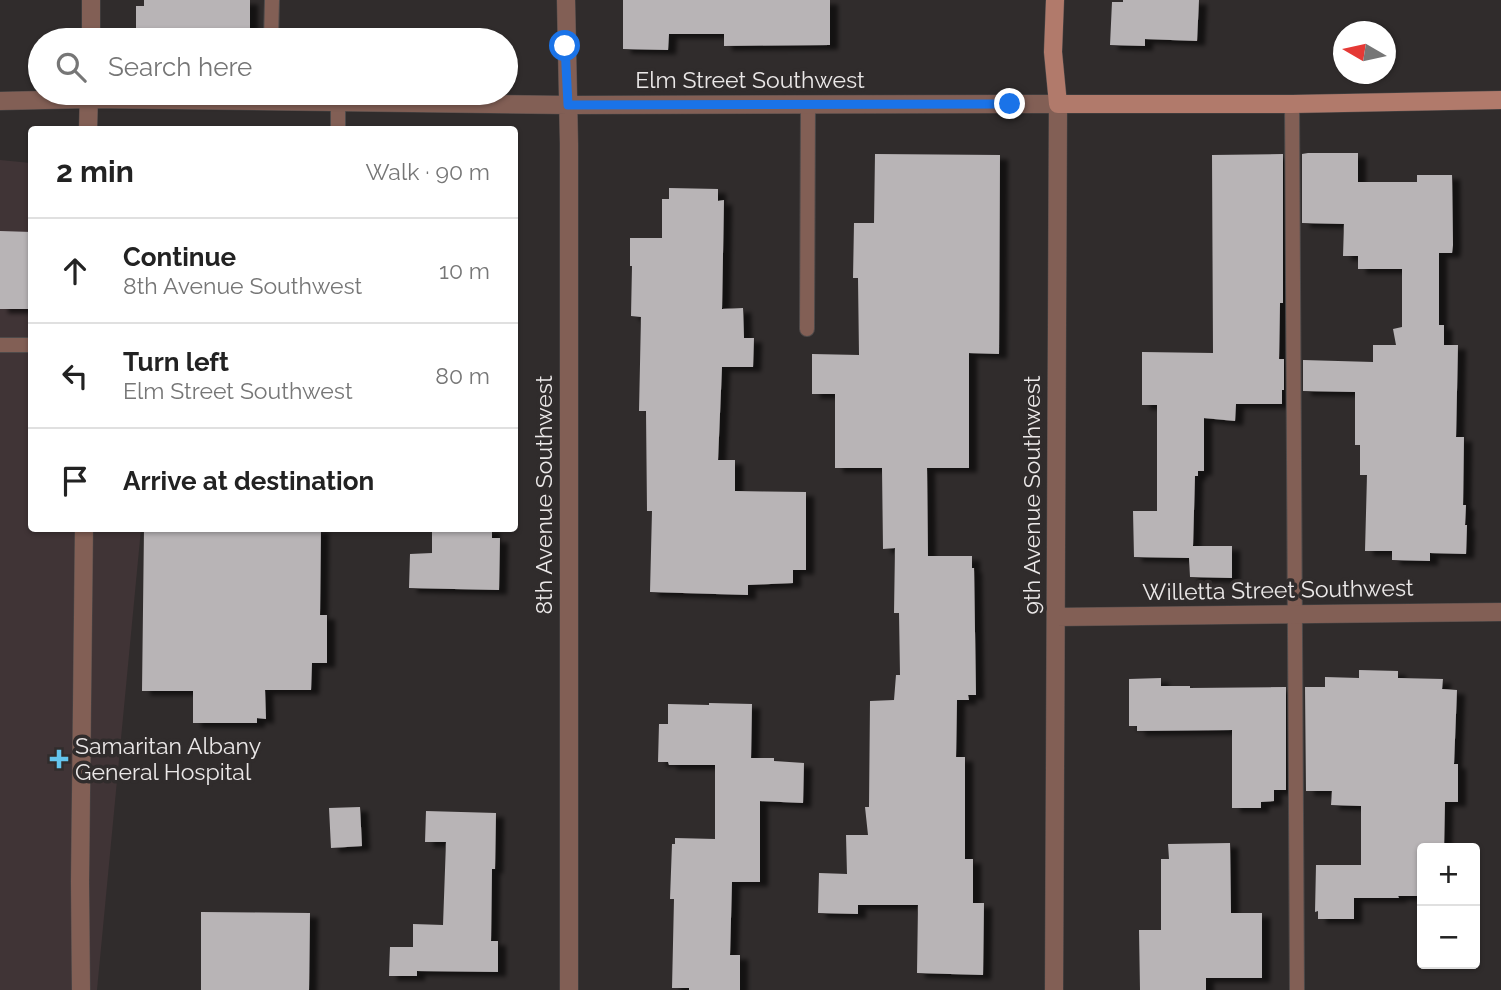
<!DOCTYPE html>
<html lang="en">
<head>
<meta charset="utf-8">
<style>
  :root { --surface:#fff; --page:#f2f2f2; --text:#222; --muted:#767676; --line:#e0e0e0 }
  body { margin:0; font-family:Raleway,sans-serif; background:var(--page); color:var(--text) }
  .controls { position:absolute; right:21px; bottom:21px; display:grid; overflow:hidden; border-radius:7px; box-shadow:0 2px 5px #0004 }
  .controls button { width:63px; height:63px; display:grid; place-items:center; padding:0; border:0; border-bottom:2px solid var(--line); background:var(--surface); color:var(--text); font:35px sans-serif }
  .compass { position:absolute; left:1333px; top:21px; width:63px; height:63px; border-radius:50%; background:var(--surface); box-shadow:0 2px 5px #0004; rotate:279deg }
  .stop { position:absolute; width:21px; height:21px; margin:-16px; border:5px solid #1a73e8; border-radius:50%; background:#fff }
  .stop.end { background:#1a73e8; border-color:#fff; box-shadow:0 2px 7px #0008 }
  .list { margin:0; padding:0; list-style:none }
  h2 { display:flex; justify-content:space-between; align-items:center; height:91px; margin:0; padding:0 28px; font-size:30px }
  h2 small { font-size:23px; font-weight:400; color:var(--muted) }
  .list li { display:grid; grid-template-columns:46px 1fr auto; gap:21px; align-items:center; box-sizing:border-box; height:105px; padding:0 28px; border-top:2px solid var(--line) }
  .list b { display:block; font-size:26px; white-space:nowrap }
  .list p { margin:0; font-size:23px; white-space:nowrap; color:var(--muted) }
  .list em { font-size:23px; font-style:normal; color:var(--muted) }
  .icon { flex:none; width:38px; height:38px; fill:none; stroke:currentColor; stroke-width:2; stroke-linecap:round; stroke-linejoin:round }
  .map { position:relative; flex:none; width:1501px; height:990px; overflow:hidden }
  .search { position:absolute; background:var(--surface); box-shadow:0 2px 5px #0004; left:28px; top:28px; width:490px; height:77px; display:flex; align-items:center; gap:18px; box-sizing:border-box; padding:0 24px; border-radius:38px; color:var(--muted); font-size:26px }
  .panel { position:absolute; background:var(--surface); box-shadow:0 2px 5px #0004; left:28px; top:126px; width:490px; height:406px; border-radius:7px }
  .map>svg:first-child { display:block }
</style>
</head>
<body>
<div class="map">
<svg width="1501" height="990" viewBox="0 0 1501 990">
  <defs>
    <filter id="shadow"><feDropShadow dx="8" dy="4.5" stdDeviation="2" flood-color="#0009"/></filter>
  </defs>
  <rect width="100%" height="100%" fill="#302c2c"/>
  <path fill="#403436" d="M0,160L31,163L32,528L141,529L97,990H0Z"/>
  <path fill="#b8b4b6" filter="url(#shadow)" d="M144,0H250V34H176L175,40H136V6H144Z
    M623,0H830V45L724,46V34H669L668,50L623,49Z
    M1123,0H1199L1197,41L1145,39V46L1110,45L1112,2H1123Z
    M1308,153H1358V182H1417V175H1452L1453,245L1452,253H1439V325H1444V345H1458L1456,437H1464L1463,505H1466L1465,525H1467L1466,554L1430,553V561L1392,560V551H1365L1367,475H1360V445H1355V392L1303,391V360L1373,362V345H1396L1393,329L1402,327V269H1358V256H1343L1344,224L1302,223V154Z
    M875,154L1000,155L999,354L969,353V468H927L928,556H972V568H974L976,695H968L969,700H957L956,757H965V859H973V903H984L983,975L917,973L918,905H858V914L818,913L819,873L847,874L846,835H868L865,807H869L870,701L894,700L896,675H900L899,613H894L895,548L883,549L882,468H835V394H812V354L859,355L858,278H853L854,223H874Z
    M1283,154V303H1280L1279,359H1284V390H1282V404H1236L1235,421L1204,418V471H1198V476H1195L1193,546H1232V578L1190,577L1189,558L1134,557L1133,511H1157V405H1142V352L1213,353L1212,155Z
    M669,188L718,189V201L724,200L722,309L743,308L744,338H754L753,367H722L718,460H735V491L806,492V570H793V583L748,585V595L650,592L652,511H647L646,411H639L641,317L631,316L632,266H630V238H662V199H669Z
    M0,231L32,232V309H0Z
    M144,528H321L320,615H327V663H312L311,690H265L266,719L257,718V723H193V691H142Z
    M432,528H492V538H500L499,590L409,588L410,554L432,553Z
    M1359,670L1398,671V678L1443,679L1442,689L1457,690L1454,764H1458V802H1445L1444,848H1422V896H1398L1399,898H1354V919H1318V911L1315,912L1316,865H1361V806L1331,805L1332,791H1306L1305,687H1325V677L1359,678Z
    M1161,678V686H1190V688L1286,687V790H1274V801L1261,802V808H1232V730L1137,731V726H1129V679Z
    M709,703L752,704L751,758H774V761L804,763L803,803L760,801V882H732L730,955H740V990H689V988H672L674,899H670L672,844H675V838L715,839V765H669L668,762H658L659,724H668V704L709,705Z
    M360,807L362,846L331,848L329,808Z
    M426,811L496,813L495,869H492L491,941H498V972L417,971V976H389L390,947H413V924L443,925L446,842H425Z
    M1230,843L1231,913H1262V978H1206V990H1140L1139,930H1161V859H1169L1168,844Z
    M201,912L310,913L309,990H201Z"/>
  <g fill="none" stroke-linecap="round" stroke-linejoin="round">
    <defs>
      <path id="lane" d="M271,40L272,0
        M1292,104L1297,990
        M338,130V103
        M807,329L808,105
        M0,345H32"/>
      <path id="street" d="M91,0V40
        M566,0L569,144V990
        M0,101L89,99L568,105L1058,104L1054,990
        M88,130L89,93
        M1056,617L1501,612
        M81,990L80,882L84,528"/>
      <path id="secondary" d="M1055,0L1053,52L1058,104H1292L1501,100"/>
    </defs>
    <use href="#lane" stroke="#4e4a4a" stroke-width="16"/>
    <use href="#street" stroke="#4e4a4a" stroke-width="19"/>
    <use href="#secondary" stroke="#4e4a4a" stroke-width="19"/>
    <use href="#lane" stroke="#825f55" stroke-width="14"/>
    <use href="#street" stroke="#825f55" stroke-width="18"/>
    <use href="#secondary" stroke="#b17a6b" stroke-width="18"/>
  </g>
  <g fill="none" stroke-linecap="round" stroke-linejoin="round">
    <path stroke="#1a73e8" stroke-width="9" d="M565,46L568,105L1010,104"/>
  </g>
  <path fill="#64c5ee" stroke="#302c2c" stroke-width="2.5" d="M55.5 748.5h7v7h7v7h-7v7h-7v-7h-7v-7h7z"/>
  <g text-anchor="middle" stroke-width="7" stroke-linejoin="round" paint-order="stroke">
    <g font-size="23" fill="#ebe8e8" stroke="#302c2c">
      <text x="750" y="88">Elm Street Southwest</text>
      <text transform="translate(544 495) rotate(-90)" y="8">8th Avenue Southwest</text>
      <text transform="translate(1032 495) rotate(-90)" y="8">9th Avenue Southwest</text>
      <text transform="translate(1278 590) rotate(-1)" y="8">Willetta Street Southwest</text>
    </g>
    <g font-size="23" fill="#ebe8e8" stroke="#302c2c" text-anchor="start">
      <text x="75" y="754">Samaritan Albany<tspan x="75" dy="26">General Hospital</tspan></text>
    </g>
  </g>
</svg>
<div class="controls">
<button>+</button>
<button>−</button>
</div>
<svg class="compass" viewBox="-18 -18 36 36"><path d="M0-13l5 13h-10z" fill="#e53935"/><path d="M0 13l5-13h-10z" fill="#767676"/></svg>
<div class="stop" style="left:565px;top:46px"></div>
<div class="stop end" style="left:1010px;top:104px"></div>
<div class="search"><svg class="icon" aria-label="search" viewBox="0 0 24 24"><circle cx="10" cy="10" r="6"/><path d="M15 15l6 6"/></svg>Search here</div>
<section class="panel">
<h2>2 min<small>Walk · 90 m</small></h2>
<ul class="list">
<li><svg class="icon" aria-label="ahead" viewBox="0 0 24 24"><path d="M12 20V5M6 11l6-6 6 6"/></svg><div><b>Continue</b><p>8th Avenue Southwest</p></div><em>10 m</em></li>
<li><svg class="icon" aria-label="left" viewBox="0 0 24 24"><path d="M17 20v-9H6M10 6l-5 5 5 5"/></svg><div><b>Turn left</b><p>Elm Street Southwest</p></div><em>80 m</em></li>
<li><svg class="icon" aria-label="arrive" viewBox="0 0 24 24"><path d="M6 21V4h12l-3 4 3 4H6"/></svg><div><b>Arrive at destination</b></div></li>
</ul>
</section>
</div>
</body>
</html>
